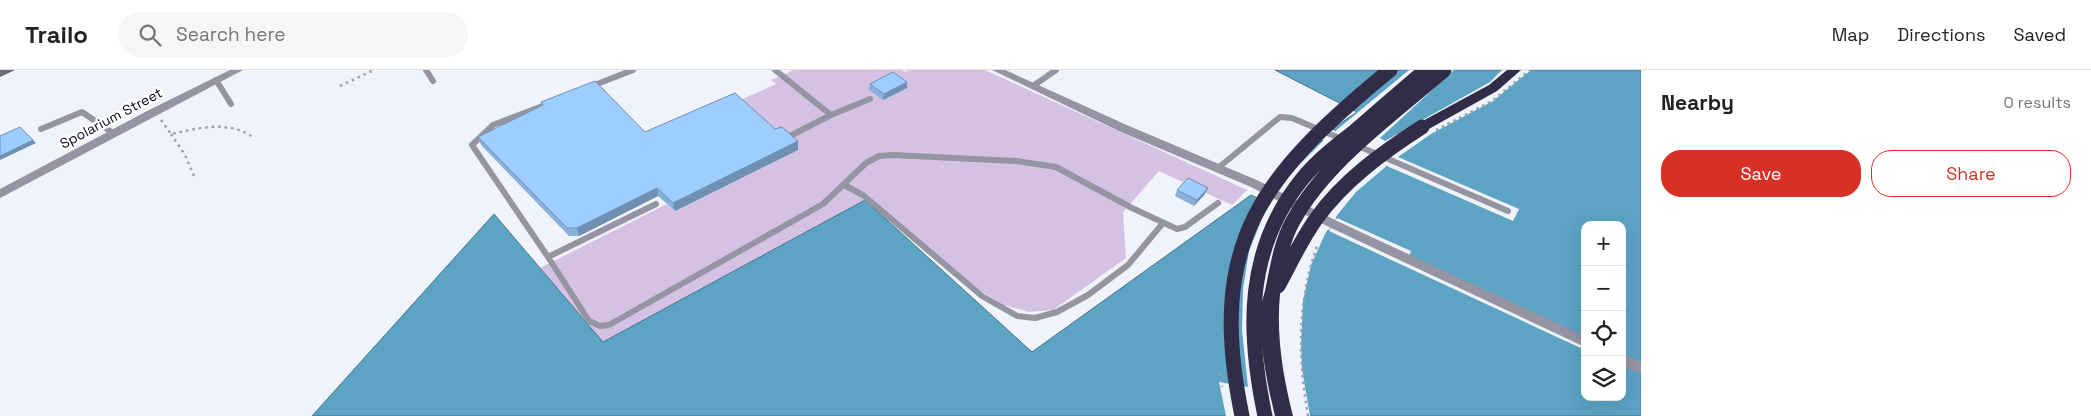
<!DOCTYPE html>
<html lang="en">
<head>
<meta charset="utf-8">
<style>
  :root { --surface:#fff; --page:#f6f6f6; --text:#222; --muted:#767676; --line:#e0e0e0; --accent:#d93025 }
  body { margin:0; font-family:"Space Grotesk",sans-serif; background:var(--page); color:var(--text) }
  .controls { position:absolute; right:15px; bottom:15px; display:grid; overflow:hidden; border-radius:10px; box-shadow:0 5px 20px #0002 }
  .controls button { width:45px; height:45px; display:grid; place-items:center; padding:0; border:0; border-bottom:1px solid var(--line); background:var(--surface); color:var(--text); font:25px sans-serif }
  .list { margin:0; padding:0; list-style:none }
  h2 { display:flex; justify-content:space-between; align-items:center; height:65px; margin:0; padding:0 20px; font-size:21px }
  h2 small { font-size:16px; font-weight:400; color:var(--muted) }
  .actions { display:flex; gap:10px; padding:15px 20px }
  .actions a { flex:1; padding:11px 0; border:1px solid var(--accent); border-radius:20px; text-align:center; font-size:18px; color:var(--accent) }
  .actions .main { background:var(--accent); color:#fff }
  .icon { flex:none; width:28px; height:28px; fill:none; stroke:currentColor; stroke-width:2; stroke-linecap:round; stroke-linejoin:round }
  .map { position:relative; flex:none; width:1641px; height:346px; overflow:hidden }
  header { display:flex; align-items:center; gap:30px; box-sizing:border-box; height:70px; padding:0 25px; background:var(--surface); border-bottom:1px solid var(--line) }
  header strong { font-size:24px }
  nav { display:flex; gap:28px; margin-inline-start:auto; font-size:18px }
  .search { width:350px; height:45px; background:var(--page); display:flex; align-items:center; gap:12px; box-sizing:border-box; padding:0 18px; border-radius:28px; color:var(--muted); font-size:19px }
  main { display:flex }
  aside { flex:1; background:var(--surface) }
  .map>svg:first-child { display:block }
</style>
</head>
<body>
<header>
<strong>Trailo</strong>
<div class="search"><svg class="icon" aria-label="search" viewBox="0 0 24 24"><circle cx="10" cy="10" r="6"/><path d="M15 15l6 6"/></svg>Search here</div>
<nav><a>Map</a><a>Directions</a><a>Saved</a></nav>
</header>
<main>
<div class="map">
<svg width="1641" height="346" viewBox="0 0 1641 346">
  <rect width="100%" height="100%" fill="#f0f3fa"/>
  <path fill="#d4c1e3" d="M794,0H902L905,2L909,0H985L1247,120L1232,135L1159,101L1123,142L1126,188L1053,240L1029,242L1004,235L969,214L865,130L603,272L540,198L667,134L675,141L798,80L736,32L776,14L771,10Z"/>
  <path fill="#5ca3c4" stroke="#437690" fill-rule="evenodd" d="M1275,0H1641V346H312L494,144L603,272L865,130L1032,282L1251,125L1329,161L1337,148L1267,114L1318,69L1387,96L1397,88L1332,59L1357,42ZM1585,155H1622V327H1585Z"/>
  <path fill="#f0f3fa" d="M1409,0H1454L1380,68L1385,71L1490,12L1502,0H1531L1493,31L1431,64L1398,87L1519,139L1513,151L1387,96L1389,94L1356,122L1338,144L1325,164L1311,195L1303,231L1301,275L1302,299L1310,346H1226L1219,312L1248,317L1242,260L1243,219L1249,181L1266,139L1271,132L1328,158L1334,149L1278,122L1291,103L1325,69L1387,94L1393,88L1333,63Z
    M1337,148L1411,181L1409,186L1585,269V280L1329,161Z"/>
  <g fill="none" stroke-linecap="round" stroke-linejoin="round">
    <path stroke="#9da0a8" stroke-width="2.5" stroke-dasharray="2.5 4" stroke-linecap="butt" d="M340,16L374,0
      M161,50L171,64C199,58 227,50 253,67
      M171,64L185,85L194,106"/>
    <path stroke="#9594a2" stroke-width="6" d="M426,0L433,11
      M775,0L831,45
      M216,10L231,34
      M592,16L633,0
      M1033,16L1056,0
      M548,34L493,55L472,75L548,187L656,134
      M41,59L82,42L113,63
      M790,66L831,45L870,29
      M1356,75L1508,141
      M1218,98L1280,47L1292,48L1344,70
      M844,115L863,125L982,226L1017,246L1035,248L1057,242L1088,225L1128,195L1163,153
      M548,187L589,251L600,256L609,255L823,134L866,93L879,86L893,85L1016,91L1056,97L1132,138L1177,159L1185,157L1218,133"/>
    <path fill="#9594a2" fill-rule="evenodd" d="M230,0H243L0,128V119L151,39Z
      M992,0H1005L1129,56L1259,111L1337,151L1585,266V277L1329,157L1251,117L1121,62Z
      M1622,283L1641,292V304L1622,296Z"/>
    <path fill="#69677b" fill-rule="evenodd" d="M0,0H15L0,7Z"/>
    <path fill="#312d48" fill-rule="evenodd" d="M1507,0H1521L1497,21L1427,60L1422,61L1415,57L1417,54L1489,15Z
      M1272,218L1278,220L1280,224C1276,266 1283,306 1293,346H1275C1268,317 1252,246 1266,220Z"/>
    <path stroke="#9da0a8" stroke-width="2.5" stroke-dasharray="2.5 4" stroke-linecap="butt" d="M1436,60L1492,31L1530,0
      M1220,303L1222,317
      M1308,346C1298,287 1297,233 1317,176"/>
    <path stroke="#312d48" stroke-width="15" d="M1278,216C1290,194 1301,170 1316,149C1343,111 1383,82 1422,57
      M1272,224C1277,200 1281,172 1293,151C1325,92 1393,44 1444,0
      M1242,346C1206,172 1261,106 1390,0
      M1265,346C1247,261 1245,179 1303,108C1318,90 1336,76 1354,62C1378,41 1402,20 1426,0"/>
  </g>
  <path fill="#88b0db" d="M907,12V18L883,30L869,20L870,14Z
    M541,32L645,62L775,59L798,71V80L675,141L658,126L579,166H569L481,75L478,67L542,36Z
    M1177,120L1205,124L1194,136L1175,126Z"/>
  <path fill="#6f90b2" d="M907,12V18L883,30L884,24Z
    M33,70L36,73L0,90V86Z
    M798,71V80L675,141L673,133Z
    M657,118L658,126L579,166L577,158Z
    M1208,118L1205,124L1194,136L1197,130Z"/>
  <path fill="#9ecdff" stroke="#6f90b2" d="M893,2L907,12L884,24L870,14Z
    M595,11L645,62L735,23L775,59L782,57L798,71L673,133L657,118L577,158H567L478,67L543,35L541,32Z
    M20,57L33,70L0,86V66Z
    M1188,108L1208,118L1197,130L1177,120Z"/>
  <g text-anchor="middle" stroke-width="5" stroke-linejoin="round" paint-order="stroke">
    <g font-size="14" fill="#0a0d18" stroke="#fff">
      <text transform="translate(111 48) rotate(-28)" y="5">Spolarium Street</text>
    </g>
  </g>
</svg>
<div class="controls">
<button>+</button>
<button>−</button>
<button><svg class="icon" aria-label="locate" viewBox="0 0 24 24"><circle cx="12" cy="12" r="6"/><path d="M12 2v4M12 18v4M2 12h4M18 12h4"/></svg></button>
<button><svg class="icon" aria-label="layers" viewBox="0 0 24 24"><path d="M12 4l9 5-9 5-9-5zM3 14l9 5 9-5"/></svg></button>
</div>
</div>
<aside>
<h2>Nearby<small>0 results</small></h2>
<ul class="list">
</ul>
<div class="actions"><a class="main">Save</a><a>Share</a></div>
</aside>
</main>
</body>
</html>
